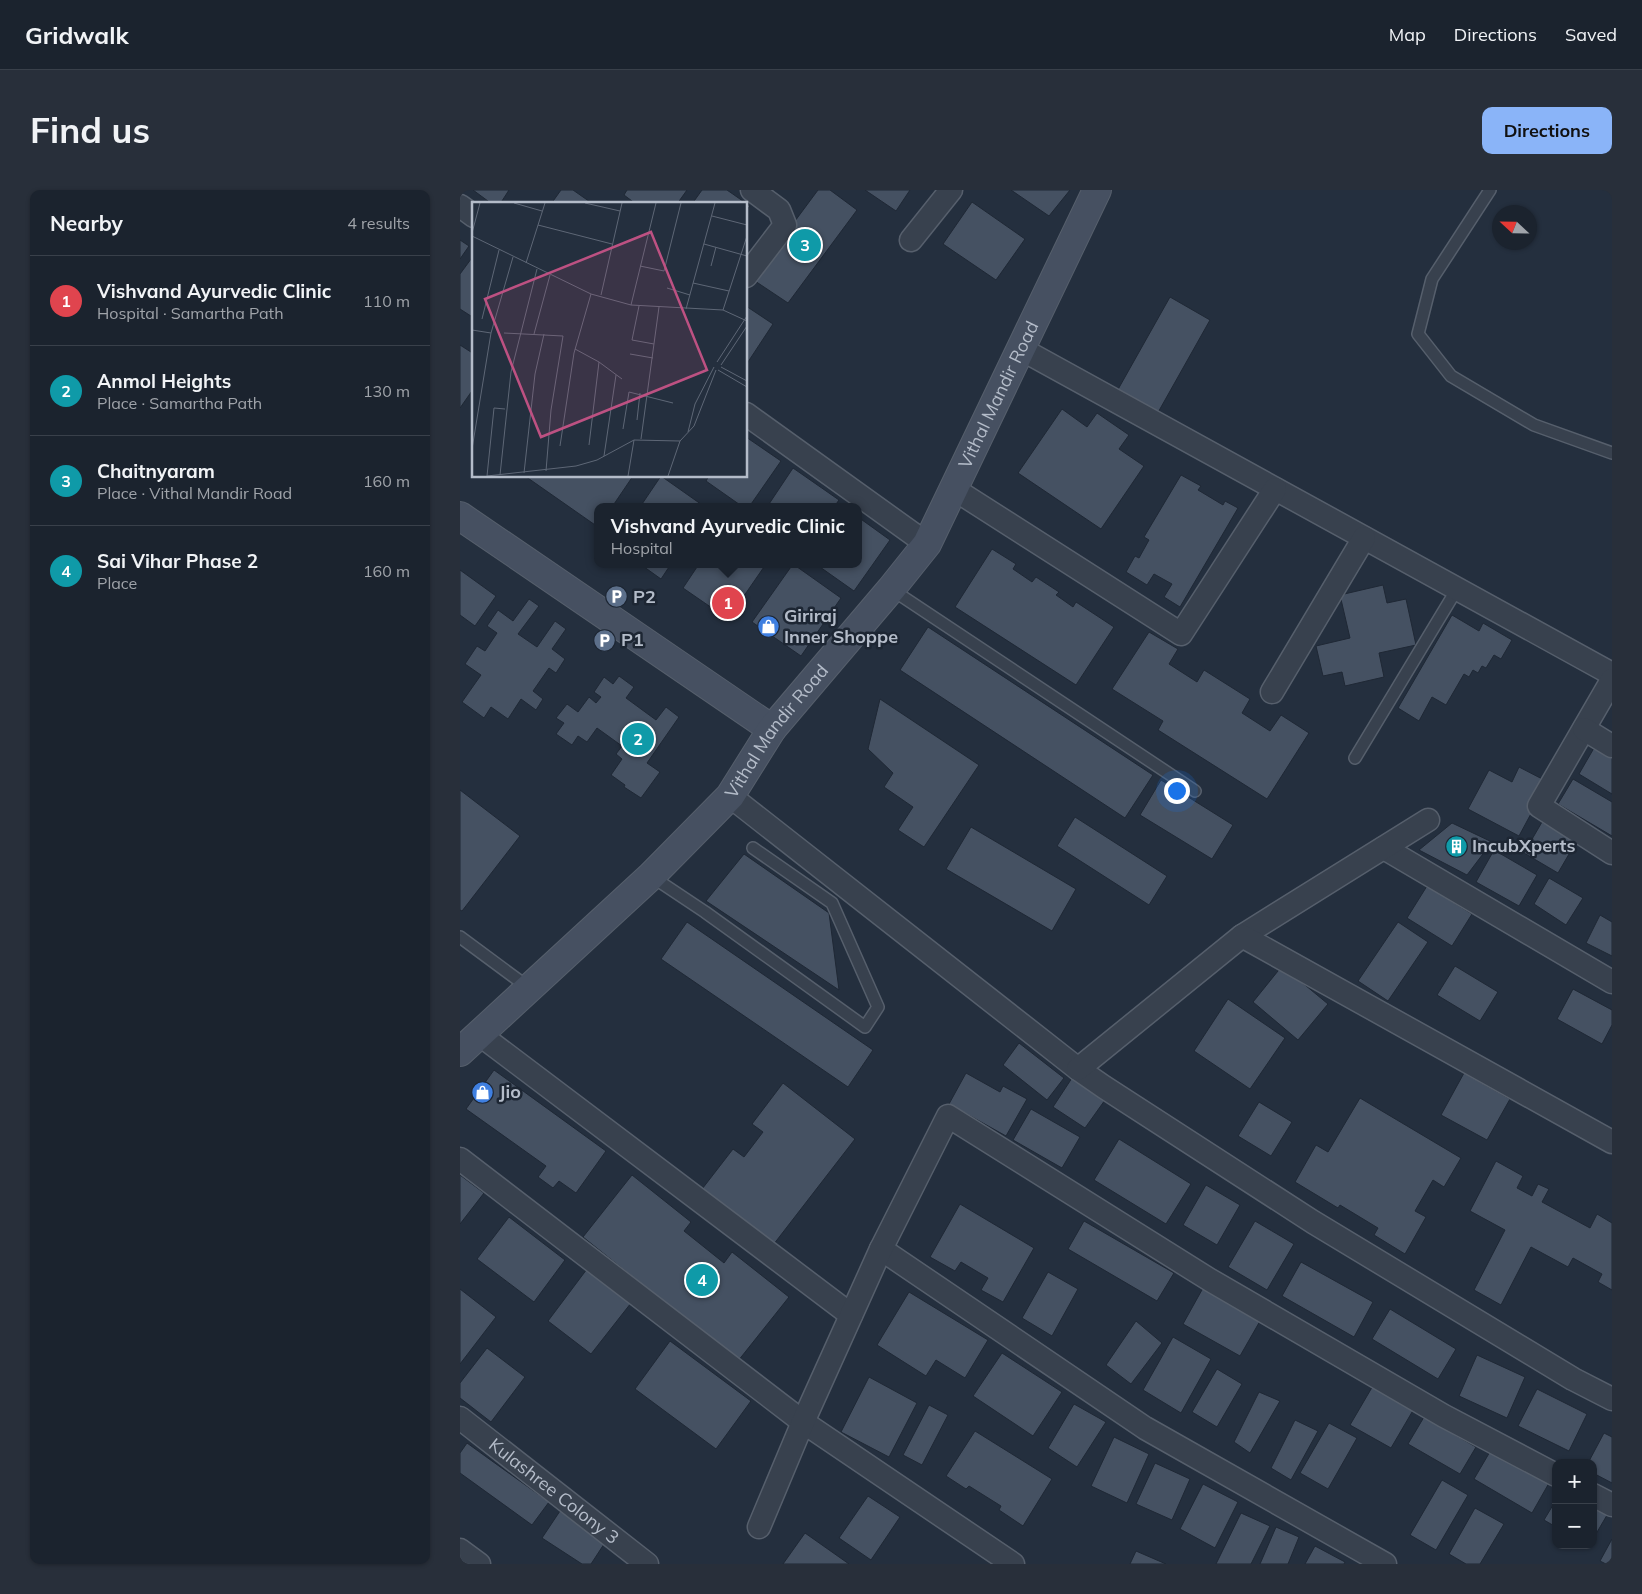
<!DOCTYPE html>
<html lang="en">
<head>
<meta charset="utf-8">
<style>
  :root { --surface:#1b232e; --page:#282f3a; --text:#f1f3f6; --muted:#a0a4aa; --line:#39404a; --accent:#8ab4f8 }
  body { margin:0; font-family:Mulish,sans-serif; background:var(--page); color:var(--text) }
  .controls { position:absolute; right:15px; bottom:15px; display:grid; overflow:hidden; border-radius:10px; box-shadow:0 1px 4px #0004 }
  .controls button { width:45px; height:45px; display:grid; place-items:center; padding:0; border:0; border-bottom:1px solid var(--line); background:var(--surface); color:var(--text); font:25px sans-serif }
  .compass { position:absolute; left:1032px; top:15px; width:45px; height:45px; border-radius:50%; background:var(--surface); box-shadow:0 1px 4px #0004; rotate:292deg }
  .you { position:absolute; left:716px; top:600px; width:18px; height:18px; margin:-12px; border:4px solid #fff; border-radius:50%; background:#1a73e8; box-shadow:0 0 0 8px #1a73e833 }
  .badge { display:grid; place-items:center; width:32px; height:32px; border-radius:50%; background:var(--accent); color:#fff; font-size:16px; font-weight:700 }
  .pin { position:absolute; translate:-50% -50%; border:2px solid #fff; box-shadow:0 1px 5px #0006 }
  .popup { position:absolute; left:134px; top:313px; width:268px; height:65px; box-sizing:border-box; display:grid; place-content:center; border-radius:10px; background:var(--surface); filter:drop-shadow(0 1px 4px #0005); font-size:16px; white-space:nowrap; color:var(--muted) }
  .popup b { font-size:19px; color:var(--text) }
  .popup::after { content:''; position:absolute; left:50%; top:100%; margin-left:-10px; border:10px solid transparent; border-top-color:var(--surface) }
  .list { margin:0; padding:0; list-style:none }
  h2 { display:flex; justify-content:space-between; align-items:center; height:65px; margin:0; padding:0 20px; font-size:21px }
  h2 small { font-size:16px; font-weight:400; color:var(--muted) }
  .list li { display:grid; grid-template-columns:32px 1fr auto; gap:15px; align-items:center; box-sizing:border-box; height:90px; padding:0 20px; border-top:1px solid var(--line) }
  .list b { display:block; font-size:19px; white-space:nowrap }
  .list p { margin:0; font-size:16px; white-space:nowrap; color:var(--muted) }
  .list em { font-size:16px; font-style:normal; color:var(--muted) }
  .map { position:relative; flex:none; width:1152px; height:1374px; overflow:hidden; border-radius:10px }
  header { display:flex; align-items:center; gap:30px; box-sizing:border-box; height:70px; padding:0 25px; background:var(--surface); border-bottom:1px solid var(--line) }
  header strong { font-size:24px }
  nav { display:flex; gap:28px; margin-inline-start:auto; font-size:18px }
  .intro { display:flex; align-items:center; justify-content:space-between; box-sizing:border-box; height:120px; padding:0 30px }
  h1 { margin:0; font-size:35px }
  .button { padding:12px 22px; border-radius:10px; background:var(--accent); color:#111; font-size:18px; font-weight:700 }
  main { display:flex; gap:30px; padding:0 30px }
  aside { flex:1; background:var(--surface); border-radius:10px; box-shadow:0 1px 4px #0004 }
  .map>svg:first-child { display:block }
</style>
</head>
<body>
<header>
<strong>Gridwalk</strong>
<nav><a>Map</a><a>Directions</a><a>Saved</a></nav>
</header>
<div class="intro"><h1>Find us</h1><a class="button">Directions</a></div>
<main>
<aside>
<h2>Nearby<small>4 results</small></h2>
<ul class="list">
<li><span class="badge" style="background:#e0444e">1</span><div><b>Vishvand Ayurvedic Clinic</b><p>Hospital · Samartha Path</p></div><em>110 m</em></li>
<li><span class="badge" style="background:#0f9aa8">2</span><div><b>Anmol Heights</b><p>Place · Samartha Path</p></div><em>130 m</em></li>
<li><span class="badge" style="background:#0f9aa8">3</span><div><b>Chaitnyaram</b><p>Place · Vithal Mandir Road</p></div><em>160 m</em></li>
<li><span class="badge" style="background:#0f9aa8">4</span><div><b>Sai Vihar Phase 2</b><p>Place</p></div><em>160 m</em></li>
</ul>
</aside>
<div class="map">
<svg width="1152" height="1374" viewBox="0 0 1152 1374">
  <rect width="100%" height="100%" fill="#242f3e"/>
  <path fill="#455162" stroke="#1f2835" d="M13,0H49L40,14H32Z
    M101,0H113L133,14H91Z
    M167,0H227L217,14H176L164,5Z
    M242,0H267L290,16L286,21V14H232Z
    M358,0H370L397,20L328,113L292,89Z
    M405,0H450L436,21Z
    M551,0H610L589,26Z
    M512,12L565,49L536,90L483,54Z
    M0,50L9,56L0,69Z
    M14,65V128L0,119V84Z
    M710,107L750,130L696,226L656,203Z
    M286,116L313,134L286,175Z
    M0,155L14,164V198L0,218Z
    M602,219L627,237L637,223L669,245L659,259L684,276L641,339L558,283Z
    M286,247L321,271L289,317H283L246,291L249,286H286Z
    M333,278L379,310L374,317H307Z
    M721,285L741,296L738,300L763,315L765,311L778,318L720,417L704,407L712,394L694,384L687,395L666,382L675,366L679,368L689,350L684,347Z
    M65,286H173L152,317H138V337Z
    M201,286L245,317H180Z
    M398,327L430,350L394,401L360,377L362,374H398Z
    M532,359L556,374L553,379L572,392L576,387L599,402L596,405L613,417L616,412L654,437L616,495L495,417Z
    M180,374H211L201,389Z
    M239,374H306L268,429L223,398Z
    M333,374L381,408L341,466L292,432Z
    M0,380L36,406L15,436L0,425Z
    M923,395L927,413L946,409L956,455L919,463L924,487L885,496L882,482L863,486L856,456L890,448L880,405Z
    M69,409L79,416L58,444L77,457L95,431L106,439L92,459L105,469L96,483L89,478L73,501L83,509L76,520L61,509L48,529L31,517L24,528L2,512L21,485L5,474L17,456L25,461L37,443L27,436L38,420L53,431Z
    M992,425L1019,441L1023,433L1052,450L1041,469L1034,465L1026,478L1022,476L1018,483L1013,480L1009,487L1004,484L986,515L972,507L959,531L938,518Z
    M468,437L693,585L665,628L440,480Z
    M689,442L718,459L709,474L737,492L744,480L790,509L782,523L810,541L821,525L849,543L807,609L698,540L703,531L652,499Z
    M159,486L174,497L166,508L196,530L206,517L219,527L187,573L200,582L181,608L164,597L165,595L151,585L162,569L156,564L162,556L137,538L127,552L118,546L112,555L96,544L104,533L96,528L107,514L118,522L129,507L136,513L141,507L134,502L144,487L153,494Z
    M420,509L519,575L464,657L438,640L453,617L424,597L433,583L408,559Z
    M1134,558L1152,568V604L1119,584Z
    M1059,577L1088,592L1059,646L1008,619L1029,580L1052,592Z
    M1113,589L1152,612V646L1098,614Z
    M701,590L773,635L752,669L680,625Z
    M0,600L60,646L2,721L0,720Z
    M615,627L707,686L689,715L597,656Z
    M1082,632L1116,652L1098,683L1064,663Z
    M992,633L1032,652L1007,685L959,660Z
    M511,637L616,699L592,741L486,679Z
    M1034,660L1077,685L1059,716L1016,692Z
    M284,664L369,723L379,800L246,711Z
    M1089,688L1123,708L1106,735L1074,714Z
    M967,696L1012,724L992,756L947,728Z
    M1140,725L1152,732V766L1126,753Z
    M227,732L413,860L388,897L201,769Z
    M938,732L968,752L928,811L898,791Z
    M822,776L868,814L838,850L793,812Z
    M995,776L1038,802L1020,831L977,805Z
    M1113,799L1152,820V835L1142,854L1097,829Z
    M768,809L825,848L790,899L734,861Z
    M559,853L604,888L587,910L543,875Z
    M34,880L146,961L116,1003L99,991L93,998L78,987L86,976L6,919Z
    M506,883L540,902L543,896L567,909L546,946L489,914Z
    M1004,883L1050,909L1027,950L981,925Z
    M612,888L645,910L625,938L593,917Z
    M323,893L395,949L310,1059L239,1003L273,959L284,967L303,942L292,934Z
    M900,908L1001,968L984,997L973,990L955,1021L966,1027L945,1064L914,1045L918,1038L880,1015L878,1018L835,992L856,955L868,962Z
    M799,912L832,932L811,966L778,946Z
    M571,919L620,947L602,978L553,950Z
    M659,949L731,994L706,1034L634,990Z
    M1036,971L1063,986L1057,998L1072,1006L1078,994L1089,999L1082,1012L1130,1038L1137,1024L1152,1033V1100L1138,1092L1142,1084L1113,1068L1108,1077L1071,1057L1041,1115L1014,1100L1045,1040L1010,1021Z
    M0,985L24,1003L0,1034Z
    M172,985L231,1032L224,1041L264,1073L272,1062L329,1107L278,1171L123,1047Z
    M746,995L780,1015L757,1055L723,1035Z
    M500,1014L574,1058L543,1112L521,1100L528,1088L501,1072L495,1081L470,1067Z
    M49,1027L105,1070L74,1112L17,1069Z
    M624,1031L714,1083L697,1111L608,1059Z
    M795,1031L834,1054L807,1100L768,1077Z
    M841,1072L913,1112L894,1147L822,1106Z
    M127,1079L171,1113L131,1164L88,1131Z
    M588,1082L618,1099L592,1146L562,1128Z
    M743,1098L800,1131L780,1166L723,1134Z
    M0,1099L36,1127L0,1174Z
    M449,1102L528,1150L505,1188L476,1170L466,1186L417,1155Z
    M930,1119L996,1159L978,1189L912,1149Z
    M676,1131L702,1153L671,1194L646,1175Z
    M713,1147L751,1169L721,1223L683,1200Z
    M210,1151L291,1211L256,1259L175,1199Z
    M27,1158L65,1187L31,1232L0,1208V1193Z
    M542,1163L602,1202L573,1246L513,1206Z
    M1017,1165L1065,1187L1047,1228L999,1206Z
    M757,1179L782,1194L757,1237L732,1222Z
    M409,1187L457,1213L429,1267L381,1242Z
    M914,1194L955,1217L931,1258L890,1235Z
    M1077,1199L1127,1224L1109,1261L1058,1236Z
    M799,1202L820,1211L790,1263L774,1252Z
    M614,1214L646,1232L617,1277L588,1258Z
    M469,1215L488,1225L462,1275L443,1265Z
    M964,1227L1016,1257L1000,1284L948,1254Z
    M835,1230L858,1241L831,1290L811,1278Z
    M869,1233L897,1248L868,1299L840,1283Z
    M515,1241L592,1289L563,1336L539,1320L541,1316L509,1296L506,1299L486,1286Z
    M1144,1243L1152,1247V1293L1133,1283V1273H1128Z
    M654,1247L689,1264L667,1313L631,1296Z
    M7,1253L89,1312L72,1335L0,1283V1263Z
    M1031,1260L1089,1293L1072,1323L1014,1289Z
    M695,1273L730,1289L712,1330L676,1314Z
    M982,1290L1008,1305L976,1360L950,1345Z
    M743,1294L778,1312L755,1358L720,1339Z
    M408,1306L440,1327L411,1370L379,1348Z
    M1096,1310V1337L1084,1330Z
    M1133,1310L1150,1320L1133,1349Z
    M1015,1318L1044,1334L1020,1374H1006L989,1364Z
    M100,1321L146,1351L131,1374H122L82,1348Z
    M781,1323L810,1336L791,1374H756Z
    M816,1337L839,1347L828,1374H800Z
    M345,1343L389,1374H323Z
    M1152,1349V1374H1146L1140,1371Z
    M855,1356L885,1372L884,1374H845Z
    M676,1361L706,1374H670Z"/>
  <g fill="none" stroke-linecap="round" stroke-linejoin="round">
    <defs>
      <path id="lane" d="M1030,0L972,89L958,144L991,186L1074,235L1152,263
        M431,399L735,601
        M895,568L997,399
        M191,686L245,722L405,837L418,817L372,713L293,658
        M0,747L69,798"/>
      <g id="street">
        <path d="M0,16L14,26"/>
        <path d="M451,50L491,0"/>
        <path d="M286,86L325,35L319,20L292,0"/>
        <path d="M561,159L1152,484"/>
        <path d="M286,224L467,354"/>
        <path d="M494,299L721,444L815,299"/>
        <path d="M1152,490L1079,616L1152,663"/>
        <path d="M812,502L904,348"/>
        <path d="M1124,539L1152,556"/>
        <path d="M270,606L618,879L644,897L853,1032L1113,1189L1152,1209"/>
        <path d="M924,658L1152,792"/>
        <path d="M782,746L968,630"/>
        <path d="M19,844L391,1125"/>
        <path d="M618,879L782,746L1152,952"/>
        <path d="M0,969L343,1232L553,1374"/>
        <path d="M421,1059L685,1238L925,1374"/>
        <path id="s1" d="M0,1228L187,1374"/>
        <path d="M1133,1305L1152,1315"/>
        <path d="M299,1337L343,1232L421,1059L488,926L750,1090L984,1226L1096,1285"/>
        <path d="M0,1360L19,1374"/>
      </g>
      <g id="secondary">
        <path d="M0,326L312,539"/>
        <path id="s2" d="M0,862L191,686L270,606L312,539L431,399L467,354L637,0"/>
      </g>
    </defs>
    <use href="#lane" stroke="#565f6c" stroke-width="14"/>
    <use href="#street" stroke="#565f6c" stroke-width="25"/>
    <use href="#secondary" stroke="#565f6c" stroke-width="30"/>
    <use href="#lane" stroke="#38414e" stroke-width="11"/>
    <use href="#street" stroke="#38414e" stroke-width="22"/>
    <use href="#secondary" stroke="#465061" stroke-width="28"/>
  </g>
  <defs>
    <symbol id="parking-disc" viewBox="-11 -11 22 22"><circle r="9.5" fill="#5c6f8a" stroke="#1d2633"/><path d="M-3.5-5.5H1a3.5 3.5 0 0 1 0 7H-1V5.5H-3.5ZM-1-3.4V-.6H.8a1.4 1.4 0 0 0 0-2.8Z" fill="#fff"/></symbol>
    <symbol id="shop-disc" viewBox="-11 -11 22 22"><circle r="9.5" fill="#3f7fe0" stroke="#1d2633"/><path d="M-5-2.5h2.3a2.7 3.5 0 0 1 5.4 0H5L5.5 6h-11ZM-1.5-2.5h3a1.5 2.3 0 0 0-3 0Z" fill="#fff"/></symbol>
    <symbol id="building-disc" viewBox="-11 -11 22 22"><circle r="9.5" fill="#0f9aa8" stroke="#1d2633"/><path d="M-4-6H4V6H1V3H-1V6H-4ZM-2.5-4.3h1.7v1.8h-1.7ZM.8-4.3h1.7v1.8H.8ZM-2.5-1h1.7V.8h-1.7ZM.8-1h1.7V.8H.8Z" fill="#fff"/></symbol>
  </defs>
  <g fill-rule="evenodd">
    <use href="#parking-disc" x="144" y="394" width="25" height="25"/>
    <use href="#shop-disc" x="296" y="424" width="25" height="25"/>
    <use href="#parking-disc" x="132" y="438" width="25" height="25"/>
    <use href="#building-disc" x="984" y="644" width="25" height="25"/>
    <use href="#shop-disc" x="10" y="890" width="25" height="25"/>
  </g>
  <g text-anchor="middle" stroke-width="5" stroke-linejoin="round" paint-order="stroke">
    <g font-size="18" fill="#b4bcc9" stroke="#1d2633">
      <text dy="6" stroke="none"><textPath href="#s2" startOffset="858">Vithal Mandir Road</textPath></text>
      <text dy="6" stroke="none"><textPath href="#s2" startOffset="452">Vithal Mandir Road</textPath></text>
      <text dy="6" stroke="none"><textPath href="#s1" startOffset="119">Kulashree Colony 3</textPath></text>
    </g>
    <g font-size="18" font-weight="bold" fill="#b4bcc9" stroke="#1d2633" text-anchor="start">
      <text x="173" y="413">P2</text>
      <text x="324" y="432">Giriraj<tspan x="324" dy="21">Inner Shoppe</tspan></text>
      <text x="161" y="456">P1</text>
      <text x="1012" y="662">IncubXperts</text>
      <text x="39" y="908">Jio</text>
    </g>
  </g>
  <g transform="translate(12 12)">
    <rect width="275" height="275" fill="#242f3e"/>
    <path fill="none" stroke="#5e6776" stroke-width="1" d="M42,1L70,9M113,1L148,9M240,14L275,23M66,23L140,42M0,31L8,1M0,34L119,92L159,103L251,108L275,119M232,42L275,54M54,61L73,1M168,64L192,69L209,1M239,64L244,45M221,81L257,89M195,86L218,93M129,93L150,1M159,103L184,1M167,104L160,138L182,142M214,107L243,1M251,108L275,34M10,117L27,48M0,128L19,131M32,131L91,134L79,208L74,269M62,132L78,73M103,147L127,160L117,243M158,152L181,156M127,160L150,177M245,160L275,114M249,163L275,124M249,165L275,179M246,168L275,185M33,207L22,206L15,274L104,264L125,258L162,238L208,239L222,224L244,168M165,218L168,191M151,227L157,190L201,201M216,230L223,202L242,165M169,237L187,105M88,244L102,151L119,92M0,247L19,131L41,55M132,254L144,173M52,271L63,172L72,132M28,273L39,170L65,67M156,274L162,238M196,274L208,239"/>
    <path fill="#bd5182" fill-opacity="0.15" stroke="#bd5182" stroke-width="2.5" d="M179,30L235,168L69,235L13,97Z"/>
    <rect width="275" height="275" fill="none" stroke="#b4bcc9" stroke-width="2.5"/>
  </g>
</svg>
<div class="controls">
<button>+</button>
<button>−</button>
</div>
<svg class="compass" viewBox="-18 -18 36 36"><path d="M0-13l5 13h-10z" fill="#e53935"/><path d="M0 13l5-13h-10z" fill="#a0a4aa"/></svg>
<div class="you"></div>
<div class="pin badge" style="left:268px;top:413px;background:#e0444e">1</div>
<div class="popup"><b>Vishvand Ayurvedic Clinic</b>Hospital</div>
<div class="pin badge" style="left:178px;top:549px;background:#0f9aa8">2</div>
<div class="pin badge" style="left:345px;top:55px;background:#0f9aa8">3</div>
<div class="pin badge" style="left:242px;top:1090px;background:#0f9aa8">4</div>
</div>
</main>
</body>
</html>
